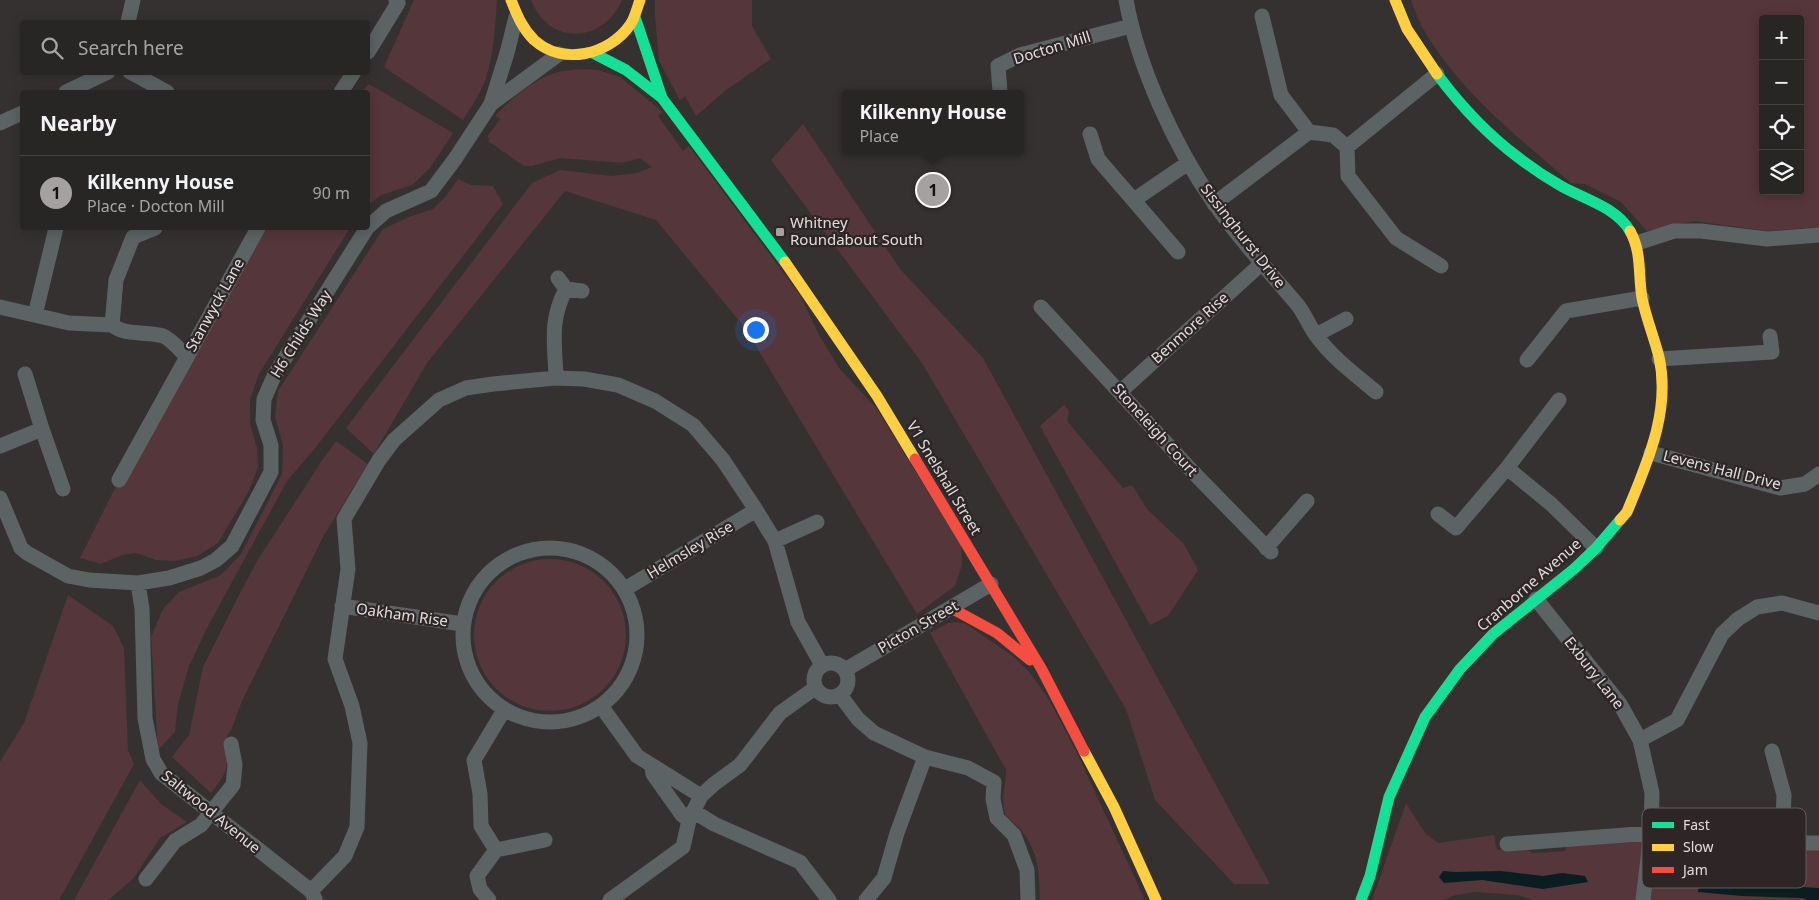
<!DOCTYPE html>
<html lang="en">
<head>
<meta charset="utf-8">
<style>
  :root { --surface:#282525; --page:#343132; --text:#f1f3f6; --muted:#a5a5a7; --line:#444242; --accent:#a5a1a1 }
  body { margin:0; font-family:"Noto Sans",sans-serif; background:var(--page); color:var(--text) }
  .controls { position:absolute; right:15px; top:15px; display:grid; overflow:hidden; border-radius:5px; box-shadow:0 2px 12px #0003 }
  .controls button { width:45px; height:45px; display:grid; place-items:center; padding:0; border:0; border-bottom:1px solid var(--line); background:var(--surface); color:var(--text); font:25px sans-serif }
  .you { position:absolute; left:755px; top:329px; width:18px; height:18px; margin:-12px; border:4px solid #fff; border-radius:50%; background:#1a73e8; box-shadow:0 0 0 8px #1a73e833 }
  .badge { display:grid; place-items:center; width:32px; height:32px; border-radius:50%; background:var(--accent); color:#111; font-size:16px; font-weight:700 }
  .pin { position:absolute; translate:-50% -50%; border:2px solid #fff; box-shadow:0 1px 5px #0006 }
  .popup { position:absolute; left:842px; top:90px; width:182px; height:65px; box-sizing:border-box; display:grid; place-content:center; border-radius:5px; background:var(--surface); filter:drop-shadow(0 1px 4px #0005); font-size:16px; white-space:nowrap; color:var(--muted) }
  .popup b { font-size:19px; color:var(--text) }
  .popup::after { content:''; position:absolute; left:50%; top:100%; margin-left:-10px; border:10px solid transparent; border-top-color:var(--surface) }
  .list { margin:0; padding:0; list-style:none }
  h2 { display:flex; justify-content:space-between; align-items:center; height:65px; margin:0; padding:0 20px; font-size:21px }
  h2 small { font-size:16px; font-weight:400; color:var(--muted) }
  .list li { display:grid; grid-template-columns:32px 1fr auto; gap:15px; align-items:center; box-sizing:border-box; height:75px; padding:0 20px; border-top:1px solid var(--line) }
  .list b { display:block; font-size:19px; white-space:nowrap }
  .list p { margin:0; font-size:16px; white-space:nowrap; color:var(--muted) }
  .list em { font-size:16px; font-style:normal; color:var(--muted) }
  .icon { flex:none; width:28px; height:28px; fill:none; stroke:currentColor; stroke-width:2; stroke-linecap:round; stroke-linejoin:round }
  .map { position:relative; flex:none; width:1819px; height:900px; overflow:hidden }
  .search { position:absolute; background:var(--surface); box-shadow:0 2px 12px #0003; left:20px; top:20px; width:350px; height:55px; display:flex; align-items:center; gap:12px; box-sizing:border-box; padding:0 18px; border-radius:5px; color:var(--muted); font-size:19px }
  .panel { position:absolute; background:var(--surface); box-shadow:0 2px 12px #0003; left:20px; top:90px; width:350px; height:140px; border-radius:5px }
  .map>svg:first-child { display:block }
</style>
</head>
<body>
<div class="map">
<svg width="1819" height="900" viewBox="0 0 1819 900">
  <rect width="100%" height="100%" fill="#353131"/>
  <path fill="#55363a" fill-rule="evenodd" d="M414,0H497C495,27 494,53 486,78C481,93 471,107 463,120L384,67Z
    M531,0H622C603,44 549,46 531,0Z
    M655,0H752V26L771,59L726,90L696,116L685,96L680,100L659,61L655,17Z
    M1411,0H1819V227L1767,231L1694,221L1647,231L1621,202L1585,184L1571,183C1516,135 1457,90 1421,25C1417,17 1414,8 1411,0ZM1763,19H1800V191H1763Z
    M577,69L598,70L620,77L663,112L658,116L683,151L689,146L800,295L819,335L839,368L877,409L961,546L962,565L955,586L917,614L745,328L656,220L565,191L427,363L374,454L346,428L532,183L560,170L611,176L637,173L652,167L640,158L623,163L560,158L532,166H524L488,141L490,139L487,137L500,119L495,116C510,100 528,84 549,75C557,71 568,71 577,69Z
    M369,84L453,133L430,168L412,185L381,195L368,205V92H361Z
    M803,124L900,269L983,358L1270,884H1234L1155,800L1126,709L922,363L771,160Z
    M458,179L471,185L493,186L503,204L316,447L287,481L208,626L189,666L178,704L175,732L158,750L151,637L163,609L179,592L221,575L241,554L282,474L283,445L275,417L278,391L383,229L409,217L433,209L446,196Z
    M258,228H350L259,374L250,399V424L257,448L258,467L249,491L218,543L197,556L176,561L156,560L136,553L122,555L101,564L80,558L119,480Z
    M1064,405L1069,411L1067,421L1123,488L1132,485L1147,509L1184,544L1198,570L1168,616L1150,625L1040,426Z
    M336,441L368,464L324,535L242,701L232,728L224,741C229,767 228,772 211,793L172,757L189,735L203,667L239,595L257,561L321,462Z
    M474 635a76 76 0 1 1 152 0a76 76 0 1 1-152 0Z
    M68,595L113,626L124,648L128,750L134,764L59,900H0V762L24,723Z
    M958,622L966,624L1014,657L1030,673L1048,698L1076,751L1145,900H1040C1039,873 1039,852 1021,830C1016,824 1008,820 1005,813C1000,795 1006,788 1006,770L930,633L948,623Z
    M140,780L161,804L187,822L160,838L133,879L108,900H74Z
    M1406,803L1425,833L1438,843L1494,835L1497,850L1523,848L1533,853L1565,851L1568,845L1623,839L1666,840V831L1675,826L1708,833L1736,844L1819,848V900H1533L1517,895L1475,892L1456,895L1442,900H1372Z"/>
  <path fill="#0a1d20" d="M1443,871L1454,872L1501,871L1543,876L1562,873L1585,876L1588,882L1543,889L1482,880L1444,883L1439,877Z
    M1725,883L1819,888V900H1808L1803,898L1742,896L1698,892L1699,885Z"/>
  <g fill="none" stroke-linecap="round" stroke-linejoin="round">
    <path stroke="#5c6364" stroke-width="15" d="M1126,0C1138,67 1175,147 1214,203C1239,239 1268,270 1296,303C1305,313 1309,327 1318,338C1334,359 1356,375 1376,392
      M1262,16L1281,95L1309,132
      M128,22L133,0
      M368,52L398,3L396,0
      M130,72L167,92
      M1000,91L998,66L1020,55L1131,26
      M66,92L108,72
      M341,92L354,72
      M491,104L559,54
      M0,123L22,113
      M1090,134L1098,159L1178,252
      M1347,147L1348,176L1396,238L1441,266
      M1134,200L1188,163
      M1214,204L1309,132L1333,135L1347,147L1437,74
      M368,227L386,211L431,191L455,159L491,104L507,53L516,17
      M1637,243L1674,231H1701L1767,239L1819,235
      M558,278L566,289L582,291
      M0,307L69,323L112,325L116,280L133,237L155,228
      M1041,307L1192,471L1271,552
      M35,315L56,228
      M112,325C125,336 147,331 163,336C171,339 180,350 187,357L258,228
      M1316,335L1346,319
      M1659,359L1772,352L1770,336
      M1527,360L1566,311L1642,298
      M556,378C555,344 549,321 566,289
      M1120,392L1261,264
      M42,429L63,489
      M0,446L42,429L25,374
      M1651,453L1780,488L1805,484L1819,474
      M1507,468L1559,400
      M119,480L187,357
      M0,498L21,548L27,553L68,576L89,580L138,583L169,578L201,568L216,560L232,546L271,472V445L263,420L264,399L275,374L367,228
      M1438,514L1456,528L1507,468L1551,504L1596,548
      M775,541L817,522
      M463 635a87 87 0 1 1 174 0a87 87 0 1 1-174 0Z
      M1266,548L1307,501
      M138,583L142,609L145,718L153,759L161,773L311,891L315,899
      M625,589L756,510
      M1536,599L1620,704L1640,740L1652,793L1651,833L1643,900
      M342,606L462,624
      M814 680a17 17 0 1 1 34 0a17 17 0 1 1-34 0Z
      M845,670L991,584
      M840,695L858,719L874,733L925,757L968,768L994,782L993,799L997,818L1014,835L1027,870L1028,900
      M601,706L637,756L701,796
      M1640,740L1677,720L1722,634L1738,619L1757,607L1782,603L1819,613
      M1772,751L1784,795L1782,843
      M652,767L653,774L682,815L689,820
      M693,811L714,824L800,862L829,900
      M1755,843H1819
      M1507,844L1651,833
      M496,850L481,826L480,794L474,760L504,710
      M146,879L175,841L201,825L233,785L235,765L231,744
      M311,891L345,856L357,827L360,743L352,706L335,659L348,569L344,519L379,460L394,440L439,400L466,388L493,384L556,378L584,379L618,385L655,401L693,425L723,460L756,510L775,541L798,622L822,665
      M489,900L480,889L477,876L496,850L545,840
      M610,900L683,847L689,820L701,796L714,784L740,765L780,713L815,688
      M866,900L884,878L897,833L925,757"/>
    <path stroke="#16e098" stroke-width="11" d="M635,17L662,98
      M593,53L626,70L662,98L785,262
      M1437,74C1460,105 1488,135 1519,158C1532,168 1547,178 1561,186C1584,199 1616,207 1630,231
      M1361,900L1370,876L1389,797L1425,717L1460,669L1493,634L1574,569L1596,548L1620,520"/>
    <path stroke="#ffcf43" stroke-width="11" d="M511,0C517,15 522,28 534,40C563,66 609,55 630,25C635,18 637,8 640,0
      M1395,0L1407,29L1437,74
      M785,262L877,396L915,459
      M1620,520L1627,512C1647,463 1671,411 1659,357C1654,337 1646,318 1642,298C1638,275 1642,252 1630,231
      M1084,751L1114,807L1156,900"/>
    <path stroke="#f24e42" stroke-width="11" d="M915,459L1041,668L1084,751
      M951,608L997,633L1030,660"/>
  </g>
  <rect fill="#a5a1a1" stroke="#2d2526" stroke-width="2" x="775" y="227" width="10" height="10" rx="2.5"/>
  <g text-anchor="middle" stroke-width="4.5" stroke-linejoin="round" paint-order="stroke">
    <g font-size="15" fill="#e2dddd" stroke="#2d2526">
      <text transform="translate(1052 48) rotate(-17)" y="5">Docton Mill</text>
      <text transform="translate(1243 236) rotate(52)" y="5">Sissinghurst Drive</text>
      <text transform="translate(215 305) rotate(-61)" y="5">Stanwyck Lane</text>
      <text transform="translate(1190 328) rotate(-42)" y="5">Benmore Rise</text>
      <text transform="translate(301 334) rotate(-58)" y="5">H6 Childs Way</text>
      <text transform="translate(1155 430) rotate(48)" y="5">Stoneleigh Court</text>
      <text transform="translate(1722 470) rotate(14)" y="5">Levens Hall Drive</text>
      <text transform="translate(944 478) rotate(59)" y="5">V1 Snelshall Street</text>
      <text transform="translate(690 550) rotate(-31)" y="5">Helmsley Rise</text>
      <text transform="translate(1529 585) rotate(-41)" y="5">Cranborne Avenue</text>
      <text transform="translate(402 615) rotate(8)" y="5">Oakham Rise</text>
      <text transform="translate(918 627) rotate(-30)" y="5">Picton Street</text>
      <text transform="translate(1594 673) rotate(52)" y="5">Exbury Lane</text>
      <text transform="translate(211 812) rotate(39)" y="5">Saltwood Avenue</text>
    </g>
    <g font-size="15" fill="#e2dddd" stroke="#2d2526" text-anchor="start">
      <text x="790" y="228">Whitney<tspan x="790" dy="17">Roundabout South</tspan></text>
    </g>
  </g>
  <rect x="1642" y="808" width="164" height="80" rx="8" fill="#2d2526" stroke="#635c5d" stroke-width="1"/>
  <rect x="1652" y="822" width="22" height="6" fill="#16e098"/>
  <rect x="1652" y="844" width="22" height="7" fill="#ffcf43"/>
  <rect x="1652" y="867" width="22" height="6" fill="#f24e42"/>
  <g font-size="14" fill="#e2dddd">
    <text x="1683" y="830">Fast</text>
    <text x="1683" y="852">Slow</text>
    <text x="1683" y="875">Jam</text>
  </g>
</svg>
<div class="controls">
<button>+</button>
<button>−</button>
<button><svg class="icon" aria-label="locate" viewBox="0 0 24 24"><circle cx="12" cy="12" r="6"/><path d="M12 2v4M12 18v4M2 12h4M18 12h4"/></svg></button>
<button><svg class="icon" aria-label="layers" viewBox="0 0 24 24"><path d="M12 4l9 5-9 5-9-5zM3 14l9 5 9-5"/></svg></button>
</div>
<div class="you"></div>
<div class="pin badge" style="left:933px;top:190px">1</div>
<div class="popup"><b>Kilkenny House</b>Place</div>
<div class="search"><svg class="icon" aria-label="search" viewBox="0 0 24 24"><circle cx="10" cy="10" r="6"/><path d="M15 15l6 6"/></svg>Search here</div>
<section class="panel">
<h2>Nearby<small></small></h2>
<ul class="list">
<li><span class="badge">1</span><div><b>Kilkenny House</b><p>Place · Docton Mill</p></div><em>90 m</em></li>
</ul>
</section>
</div>
</body>
</html>
